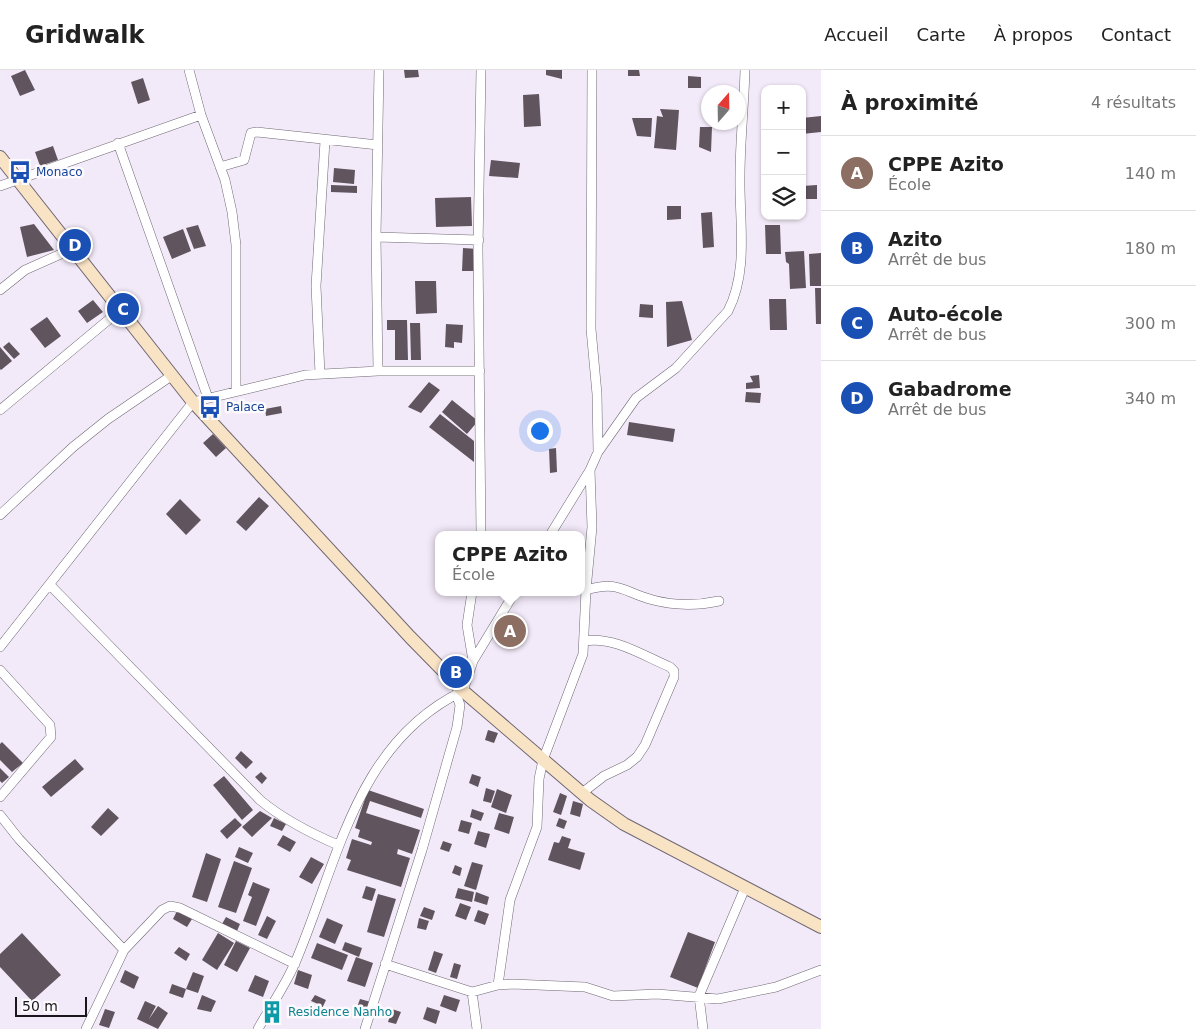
<!DOCTYPE html>
<html lang="fr">
<head>
<meta charset="utf-8">
<style>
  :root { --surface:#fff; --page:#f2f2f2; --text:#222; --muted:#767676; --line:#e0e0e0; --accent:#b03e99 }
  body { margin:0; font-family:"DejaVu Sans",sans-serif; background:var(--page); color:var(--text) }
  .controls { position:absolute; right:15px; top:15px; display:grid; overflow:hidden; border-radius:10px; box-shadow:0 1px 4px #0004 }
  .controls button { width:45px; height:45px; display:grid; place-items:center; padding:0; border:0; border-bottom:1px solid var(--line); background:var(--surface); color:var(--text); font:25px sans-serif }
  .compass { position:absolute; left:701px; top:15px; width:45px; height:45px; border-radius:50%; background:var(--surface); box-shadow:0 1px 4px #0004; rotate:20deg }
  .scale { position:absolute; left:15px; bottom:12px; width:72px; box-sizing:border-box; padding-left:5px; border:2px solid #1a171c; border-top:0; font-size:14px; line-height:18px; white-space:nowrap; color:#1a171c; -webkit-text-stroke:4px #fcfafd; paint-order:stroke }
  .you { position:absolute; left:539px; top:360px; width:18px; height:18px; margin:-12px; border:4px solid #fff; border-radius:50%; background:#1a73e8; box-shadow:0 0 0 8px #1a73e833 }
  .badge { display:grid; place-items:center; width:32px; height:32px; border-radius:50%; background:var(--accent); color:#fff; font-size:16px; font-weight:700 }
  .pin { position:absolute; translate:-50% -50%; border:2px solid #fff; box-shadow:0 1px 5px #0006 }
  .popup { position:absolute; left:435px; top:461px; width:150px; height:65px; box-sizing:border-box; display:grid; place-content:center; border-radius:10px; background:var(--surface); filter:drop-shadow(0 1px 4px #0005); font-size:16px; white-space:nowrap; color:var(--muted) }
  .popup b { font-size:19px; color:var(--text) }
  .popup::after { content:''; position:absolute; left:50%; top:100%; margin-left:-10px; border:10px solid transparent; border-top-color:var(--surface) }
  .list { margin:0; padding:0; list-style:none }
  h2 { display:flex; justify-content:space-between; align-items:center; height:65px; margin:0; padding:0 20px; font-size:21px }
  h2 small { font-size:16px; font-weight:400; color:var(--muted) }
  .list li { display:grid; grid-template-columns:32px 1fr auto; gap:15px; align-items:center; box-sizing:border-box; height:75px; padding:0 20px; border-top:1px solid var(--line) }
  .list b { display:block; font-size:19px; white-space:nowrap }
  .list p { margin:0; font-size:16px; white-space:nowrap; color:var(--muted) }
  .list em { font-size:16px; font-style:normal; color:var(--muted) }
  .icon { flex:none; width:28px; height:28px; fill:none; stroke:currentColor; stroke-width:2; stroke-linecap:round; stroke-linejoin:round }
  .map { position:relative; flex:none; width:821px; height:959px; overflow:hidden }
  header { display:flex; align-items:center; gap:30px; box-sizing:border-box; height:70px; padding:0 25px; background:var(--surface); border-bottom:1px solid var(--line) }
  header strong { font-size:24px }
  nav { display:flex; gap:28px; margin-inline-start:auto; font-size:18px }
  main { display:flex }
  aside { flex:1; background:var(--surface) }
  .map>svg:first-child { display:block }
</style>
</head>
<body>
<header>
<strong>Gridwalk</strong>
<nav><a>Accueil</a><a>Carte</a><a>À propos</a><a>Contact</a></nav>
</header>
<main>
<div class="map">
<svg width="821" height="959" viewBox="0 0 821 959">
  <rect width="100%" height="100%" fill="#f3eaf9"/>
  <path fill="#60555f" d="M25,0L35,20L20,26L11,6Z
    M404,0H418L419,7L405,8Z
    M546,0H562V9L546,5Z
    M628,0H639L640,6H628Z
    M688,6L701,7V18H688Z
    M143,8L150,30L138,34L131,12Z
    M539,24L541,56L524,57L523,25Z
    M660,39L679,40L676,80L654,78L657,46L663,47Z
    M821,46V62L802,64V48Z
    M632,48H652L651,67L637,66Z
    M700,57H712L711,82L699,77Z
    M53,76L58,90L40,96L35,82Z
    M491,90L520,93L518,108L489,106Z
    M334,98L355,100L354,114L333,112Z
    M331,115L357,116V123L331,122Z
    M817,115V129H802V116Z
    M471,127L472,156L436,157L435,128Z
    M667,136H681V149L667,150Z
    M712,142L714,177L703,178L701,143Z
    M34,154L54,180L27,187L20,157Z
    M198,155L206,176L194,179L186,158Z
    M765,155H780L781,184H766Z
    M183,159L191,181L172,189L163,167Z
    M463,178L478,179L477,201H462Z
    M804,181L806,218L790,219L789,194L786,192L785,182Z
    M821,183V216H810L809,184Z
    M415,211H436L437,243L416,244Z
    M815,218H821V254H816Z
    M769,229H786L787,260H770Z
    M93,230L103,242L87,253L78,241Z
    M682,231L692,270L667,277L666,232Z
    M640,234L653,235V248L639,247Z
    M47,247L61,266L45,278L30,259Z
    M387,250H407L408,290H395V260H387Z
    M410,253H420L421,290H411Z
    M446,254L463,255L462,273L454,272V278L445,277Z
    M9,272L20,284L14,289L3,277Z
    M0,277L12,291L1,300L0,299Z
    M759,305L760,318L746,319V313L753,312L750,306Z
    M429,312L440,320L421,343L408,337Z
    M746,322L761,323L760,333L745,332Z
    M452,330L478,351L467,364L442,342Z
    M281,336L282,343L266,346L265,339Z
    M440,344L474,371V392L429,357Z
    M629,352L675,359L673,372L627,365Z
    M213,364L226,378L216,387L203,373Z
    M556,378L557,402L550,403L549,379Z
    M259,427L269,436L246,461L236,452Z
    M180,429L201,450L186,465L166,444Z
    M488,660L498,663L494,673L485,670Z
    M2,672L23,693L12,702L0,690V674Z
    M241,681L253,692L246,699L235,688Z
    M75,689L84,699L51,727L42,717Z
    M0,698L9,707L2,713L0,711Z
    M261,702L267,708L262,714L255,707Z
    M472,704L481,707L478,717L469,713Z
    M224,706L253,740L242,750L213,715Z
    M486,718L495,721L491,733L483,731Z
    M497,719L512,725L506,743L491,737Z
    M368,720L424,739L421,748L370,731L366,743L420,760L412,784L398,779L397,784L410,788L401,817L347,800L351,790L346,788L352,769L371,775L372,772L358,767L360,760L355,758Z
    M560,723L567,726L561,745L553,742Z
    M573,731L583,734L580,747L570,744Z
    M108,738L119,748L101,766L91,757Z
    M472,739L484,743L481,751L470,747Z
    M260,741L272,748L252,767L242,757Z
    M499,743L514,747L509,764L494,759Z
    M235,748L242,755L227,769L220,761Z
    M274,748L286,754L282,761L270,756Z
    M559,748L567,751L564,759L556,756Z
    M461,750L472,753L469,764L458,761Z
    M478,761L490,764L486,778L474,774Z
    M283,765L296,772L290,782L277,775Z
    M562,766L571,769L568,778L585,783L580,800L548,790L554,772L559,773Z
    M443,771L452,774L449,782L440,779Z
    M239,777L253,783L248,793L235,787Z
    M206,783L221,789L207,832L192,827Z
    M311,787L324,794L312,814L299,807Z
    M234,791L252,798L236,843L218,837Z
    M472,792L483,795L476,820L464,816Z
    M455,795L462,798L460,806L452,803Z
    M253,812L270,819L256,856L243,851L252,827L248,825Z
    M366,816L376,819L372,831L362,828Z
    M458,818L474,822L472,832L455,828Z
    M476,822L489,827L487,835L474,831Z
    M378,824L396,829L384,867L367,862Z
    M460,833L471,837L466,850L455,846Z
    M424,837L435,841L432,850L420,846Z
    M478,840L489,844L485,855L474,851Z
    M177,841L192,849L187,857L173,849Z
    M267,846L276,851L267,869L258,865Z
    M226,847L240,854L237,861L222,854Z
    M327,848L343,855L335,874L319,867Z
    M419,848L429,851L426,860L417,858Z
    M688,862L715,872L698,918L670,907Z
    M22,863L61,905L32,931L0,897V884Z
    M218,863L234,873L217,900L202,890Z
    M236,871L250,878L237,902L224,895Z
    M345,872L362,878L359,887L342,880Z
    M317,873L348,885L342,900L311,888Z
    M179,877L190,884L186,891L174,883Z
    M434,881L443,884L436,903L428,900Z
    M356,887L373,893L365,917L347,911Z
    M454,893L461,895L457,909L450,907Z
    M125,900L139,907L134,919L120,912Z
    M298,900L312,905L308,919L294,914Z
    M193,902L204,906L198,923L186,919Z
    M255,905L269,911L263,927L248,921Z
    M172,914L186,919L183,928L169,923Z
    M202,925L216,931L211,942L197,939Z
    M315,925L326,930L318,947L313,944L318,934L311,931Z
    M444,925L460,930L456,942L440,936Z
    M360,929L371,932L367,944L356,940Z
    M145,931L156,936L149,949L158,936L168,943L158,959L137,949Z
    M270,932L280,936L274,951L264,947Z
    M427,937L440,941L436,954L423,949Z
    M105,939L115,942L109,958L99,955Z
    M392,939L401,942L396,954L388,952Z"/>
  <g fill="none" stroke-linecap="round" stroke-linejoin="round">
    <defs>
      <path id="street" d="M189,0L201,45L225,110L232,142L236,175V320
        M379,0L376,167L378,301H480
        M592,0L591,259L597,324L598,382
        M118,73L208,328
        M220,97L244,90L251,63L257,62L378,75
        M0,116L201,45
        M376,167L479,170
        M0,220L25,200L72,179
        M320,304L316,216L325,71
        M0,340L119,241
        M0,445L73,377L108,349L171,306
        M481,465L478,179L481,0
        M550,465L590,400L598,382L636,328L676,298L728,241C749,200 739,151 740,106C740,71 744,36 745,0
        M50,515L260,730C284,750 310,763 338,775
        M586,520C619,510 623,522 653,530C676,536 696,536 719,531
        M472,522L467,555L473,591
        M0,577L193,332L305,305L378,301
        M0,600L50,655L51,667L0,727
        M582,723L604,706L627,695L637,687L645,675L674,607V601L670,597C644,586 613,566 585,571
        M0,745L19,769L124,880
        M385,894L472,922L498,915L512,914L585,917L613,926L657,924L718,929L776,917L821,900
        M498,915L510,830L537,757L539,709L543,690L583,584L586,520L592,457L590,400
        M472,922L477,959
        M86,959L124,880L162,840L170,836L180,838L295,894
        M258,959C270,937 285,916 295,893C338,793 355,673 463,621L473,591L515,522
        M365,959L422,780L457,657L460,635L456,624
        M703,959L699,926L745,818"/>
      <path id="secondary" d="M0,87L193,332L410,567L463,621L590,730L624,754L821,857"/>
    </defs>
    <use href="#street" stroke="#6f6874" stroke-width="10"/>
    <use href="#secondary" stroke="#6f6874" stroke-width="14"/>
    <use href="#street" stroke="#fff" stroke-width="9"/>
    <use href="#secondary" stroke="#f9e3c5" stroke-width="12"/>
  </g>
  <defs>
    <symbol id="bus-bare" viewBox="-9 -9 18 18"><path d="M-5-6H5V4H4V6H2V4H-2V6H-4V4H-5ZM-3.5-4V0h7V-4ZM-3.5 1.2v1.5H-2V1.2ZM2 1.2v1.5H3.5V1.2Z" fill="#1a4fb4" stroke="#fcfafd" stroke-width="2.5" paint-order="stroke"/></symbol>
    <symbol id="building-bare" viewBox="-9 -9 18 18"><path d="M-4-6H4V6H1V3H-1V6H-4ZM-2.5-4.3h1.7v1.8h-1.7ZM.8-4.3h1.7v1.8H.8ZM-2.5-1h1.7V.8h-1.7ZM.8-1h1.7V.8H.8Z" fill="#0f9aa8" stroke="#fcfafd" stroke-width="2.5" paint-order="stroke"/></symbol>
  </defs>
  <g fill-rule="evenodd">
    <use href="#bus-bare" x="4" y="86" width="32" height="32"/>
    <use href="#bus-bare" x="194" y="321" width="32" height="32"/>
    <use href="#building-bare" x="256" y="926" width="32" height="32"/>
  </g>
  <g text-anchor="middle" stroke-width="5" stroke-linejoin="round" paint-order="stroke">
    <g font-size="12" fill="#164399" stroke="#fcfafd" text-anchor="start">
      <text x="36" y="106">Monaco</text>
      <text x="226" y="341">Palace</text>
    </g>
    <g font-size="12" fill="#0d838f" stroke="#fcfafd" text-anchor="start">
      <text x="288" y="946">Residence Nanho</text>
    </g>
  </g>
</svg>
<div class="controls">
<button>+</button>
<button>−</button>
<button><svg class="icon" aria-label="layers" viewBox="0 0 24 24"><path d="M12 4l9 5-9 5-9-5zM3 14l9 5 9-5"/></svg></button>
</div>
<svg class="compass" viewBox="-18 -18 36 36"><path d="M0-13l5 13h-10z" fill="#e53935"/><path d="M0 13l5-13h-10z" fill="#767676"/></svg>
<div class="scale">50 m</div>
<div class="you"></div>
<div class="pin badge" style="left:510px;top:561px;background:#8d6e63">A</div>
<div class="popup"><b>CPPE Azito</b>École</div>
<div class="pin badge" style="left:456px;top:602px;background:#1a4fb4">B</div>
<div class="pin badge" style="left:123px;top:239px;background:#1a4fb4">C</div>
<div class="pin badge" style="left:75px;top:175px;background:#1a4fb4">D</div>
</div>
<aside>
<h2>À proximité<small>4 résultats</small></h2>
<ul class="list">
<li><span class="badge" style="background:#8d6e63">A</span><div><b>CPPE Azito</b><p>École</p></div><em>140 m</em></li>
<li><span class="badge" style="background:#1a4fb4">B</span><div><b>Azito</b><p>Arrêt de bus</p></div><em>180 m</em></li>
<li><span class="badge" style="background:#1a4fb4">C</span><div><b>Auto-école</b><p>Arrêt de bus</p></div><em>300 m</em></li>
<li><span class="badge" style="background:#1a4fb4">D</span><div><b>Gabadrome</b><p>Arrêt de bus</p></div><em>340 m</em></li>
</ul>
</aside>
</main>
</body>
</html>
